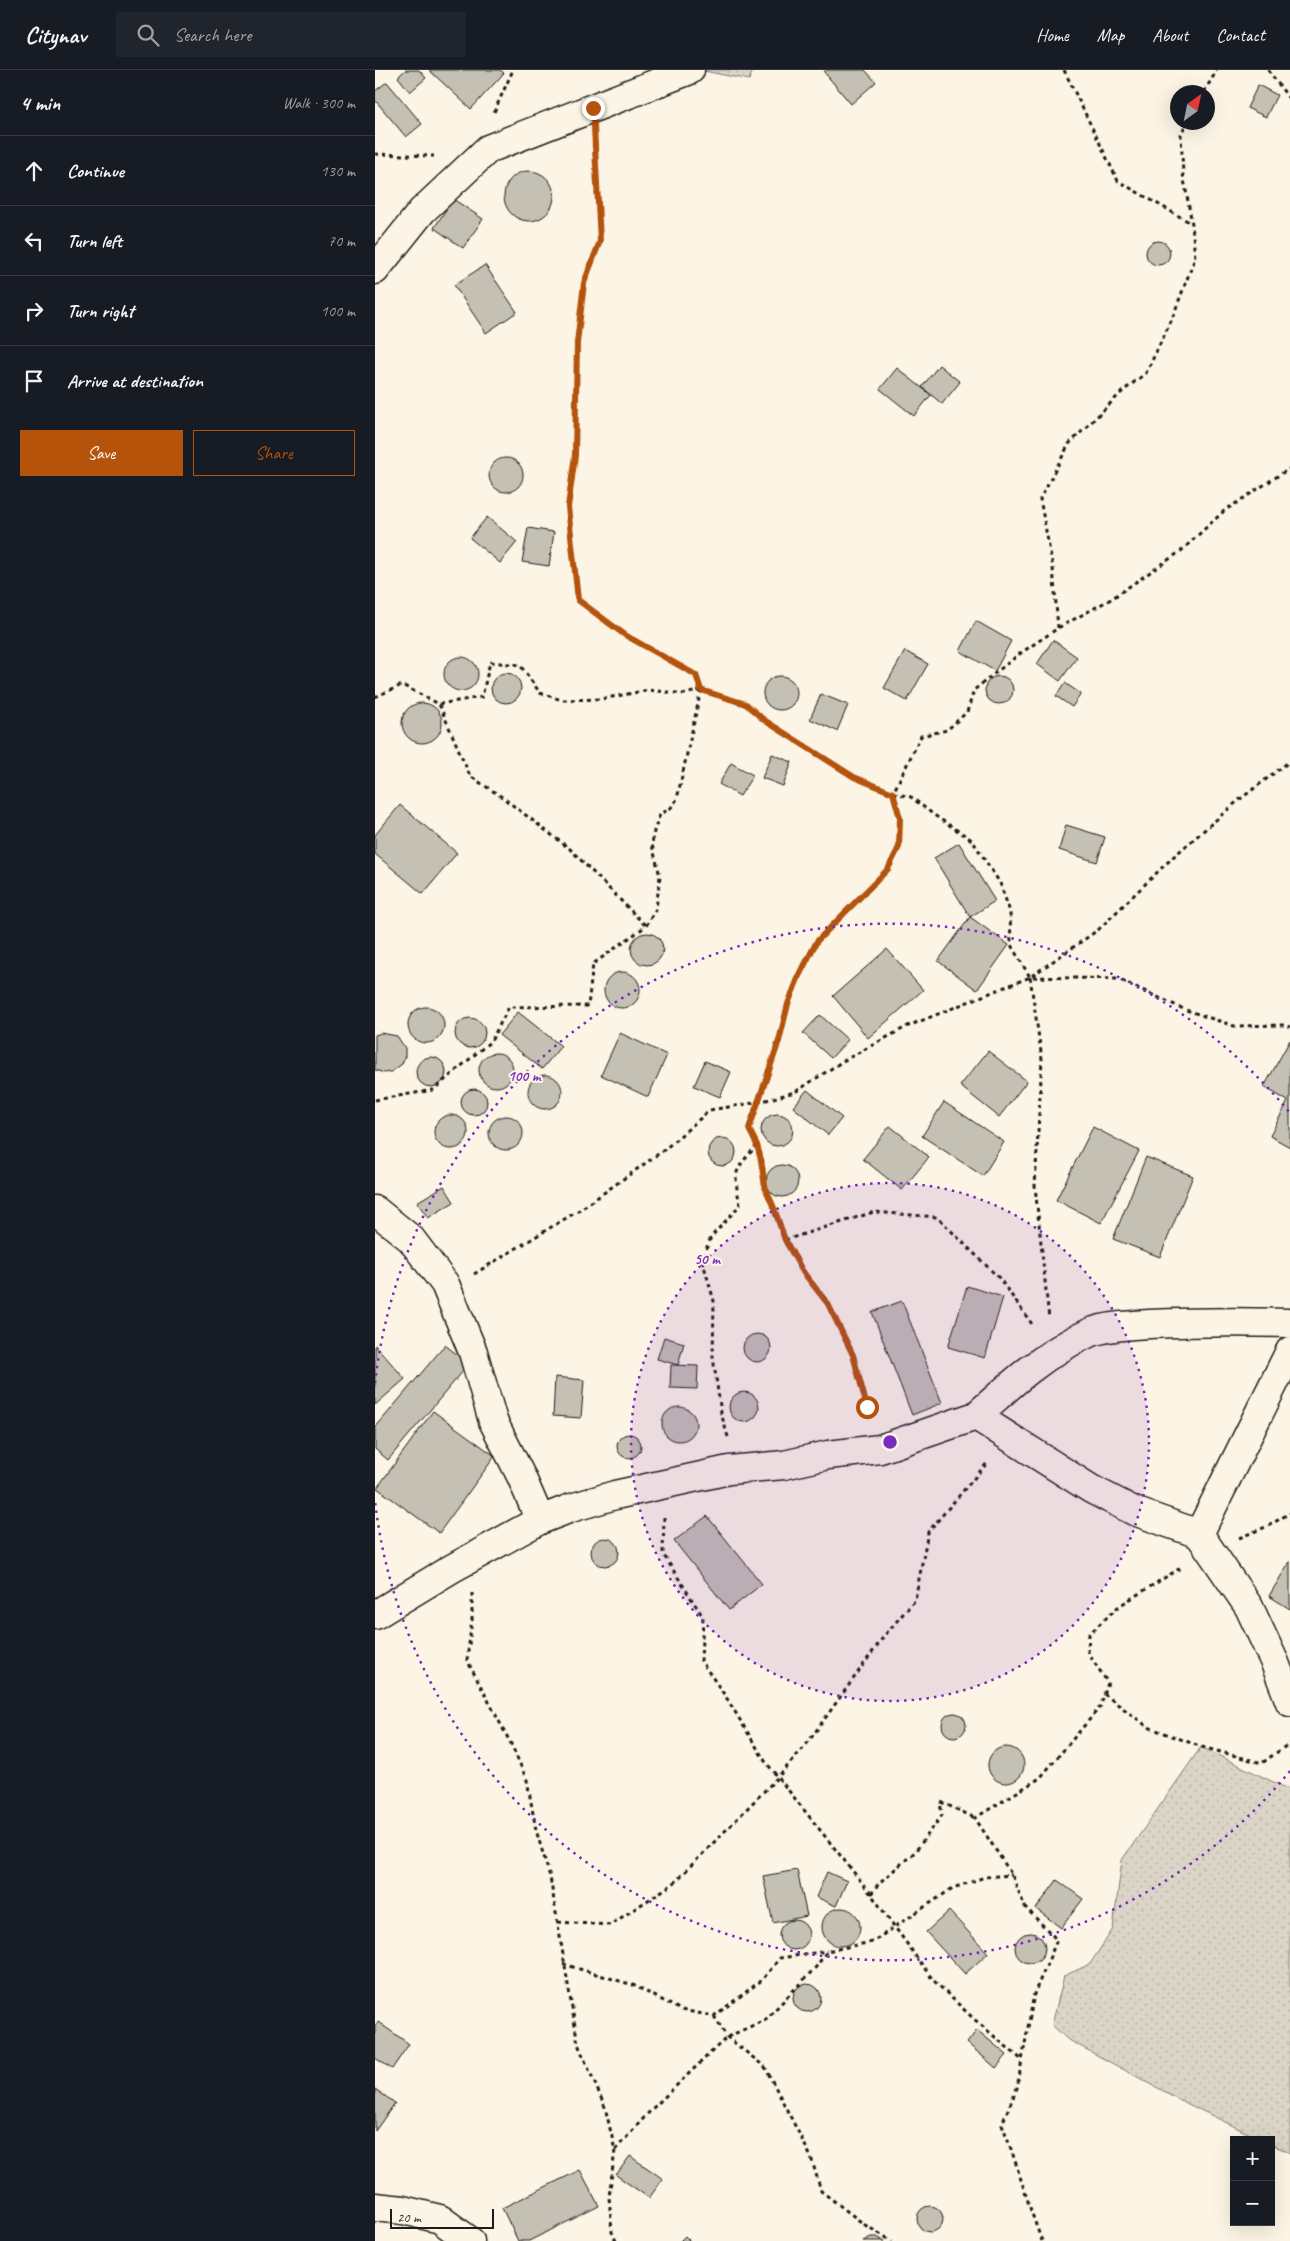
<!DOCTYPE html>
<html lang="en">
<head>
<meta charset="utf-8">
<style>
  :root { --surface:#171b24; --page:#20242c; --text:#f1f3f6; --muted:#9ea1a6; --line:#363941; --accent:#b45309 }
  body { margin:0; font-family:Caveat,sans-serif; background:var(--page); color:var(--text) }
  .controls { position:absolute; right:15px; bottom:15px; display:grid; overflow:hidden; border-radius:0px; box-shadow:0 5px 20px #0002 }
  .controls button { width:45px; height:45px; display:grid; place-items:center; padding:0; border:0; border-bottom:1px solid var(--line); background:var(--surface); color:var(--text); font:25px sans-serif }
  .compass { position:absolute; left:795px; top:15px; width:45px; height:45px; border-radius:50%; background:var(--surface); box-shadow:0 5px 20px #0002; rotate:33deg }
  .scale { position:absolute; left:15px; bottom:12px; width:104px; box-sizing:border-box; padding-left:5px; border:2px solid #1c1c1c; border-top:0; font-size:14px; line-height:18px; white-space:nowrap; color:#1c1c1c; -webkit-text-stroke:4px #fcf5e5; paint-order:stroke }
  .stop { position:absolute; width:15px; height:15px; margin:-11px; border:4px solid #b45309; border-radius:50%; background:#fff }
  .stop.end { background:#b45309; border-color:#fff; box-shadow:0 1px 5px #0008 }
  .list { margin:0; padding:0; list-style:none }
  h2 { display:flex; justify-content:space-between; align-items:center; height:65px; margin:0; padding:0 20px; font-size:21px }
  h2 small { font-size:16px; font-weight:400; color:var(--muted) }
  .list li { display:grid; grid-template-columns:32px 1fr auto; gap:15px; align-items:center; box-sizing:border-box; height:70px; padding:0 20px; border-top:1px solid var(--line) }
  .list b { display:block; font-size:19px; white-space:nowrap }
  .list em { font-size:16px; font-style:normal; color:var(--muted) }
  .actions { display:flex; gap:10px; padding:15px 20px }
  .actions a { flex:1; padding:11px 0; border:1px solid var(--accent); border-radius:0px; text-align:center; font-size:18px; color:var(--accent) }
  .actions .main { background:var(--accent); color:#fff }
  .icon { flex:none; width:28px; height:28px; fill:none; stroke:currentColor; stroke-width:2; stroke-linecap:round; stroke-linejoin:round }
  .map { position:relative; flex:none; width:915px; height:2171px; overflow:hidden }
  header { display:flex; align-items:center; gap:30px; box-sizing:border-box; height:70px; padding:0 25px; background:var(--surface); border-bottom:1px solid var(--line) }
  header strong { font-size:24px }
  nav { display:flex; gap:28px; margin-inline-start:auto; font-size:18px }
  .search { width:350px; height:45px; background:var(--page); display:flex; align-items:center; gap:12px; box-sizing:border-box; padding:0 18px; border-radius:0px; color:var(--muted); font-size:19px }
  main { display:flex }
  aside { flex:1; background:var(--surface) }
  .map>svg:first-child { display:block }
</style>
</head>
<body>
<header>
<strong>Citynav</strong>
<div class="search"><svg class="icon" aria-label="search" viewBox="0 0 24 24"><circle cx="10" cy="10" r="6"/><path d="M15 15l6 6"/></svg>Search here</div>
<nav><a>Home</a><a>Map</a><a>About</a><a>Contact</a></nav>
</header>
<main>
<aside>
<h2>4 min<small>Walk · 300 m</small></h2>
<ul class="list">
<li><svg class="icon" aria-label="ahead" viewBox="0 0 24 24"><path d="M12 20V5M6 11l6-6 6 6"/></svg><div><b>Continue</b></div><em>130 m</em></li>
<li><svg class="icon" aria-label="left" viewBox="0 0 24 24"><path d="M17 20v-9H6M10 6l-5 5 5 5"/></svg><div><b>Turn left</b></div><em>70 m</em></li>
<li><svg class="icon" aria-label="right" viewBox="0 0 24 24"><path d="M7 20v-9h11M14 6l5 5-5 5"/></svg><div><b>Turn right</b></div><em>100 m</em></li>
<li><svg class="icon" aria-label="arrive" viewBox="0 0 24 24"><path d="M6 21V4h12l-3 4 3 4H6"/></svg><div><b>Arrive at destination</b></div></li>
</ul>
<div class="actions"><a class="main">Save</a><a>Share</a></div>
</aside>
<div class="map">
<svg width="915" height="2171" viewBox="0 0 915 2171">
  <defs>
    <pattern id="grass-dots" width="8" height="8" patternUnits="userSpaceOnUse" patternTransform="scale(1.25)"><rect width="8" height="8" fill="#dbd5c8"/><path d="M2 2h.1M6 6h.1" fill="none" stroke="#bbb6ab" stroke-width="1.8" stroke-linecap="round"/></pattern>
  </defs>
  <rect width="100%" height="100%" fill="#fcf5e5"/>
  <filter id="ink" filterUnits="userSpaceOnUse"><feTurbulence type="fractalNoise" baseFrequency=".02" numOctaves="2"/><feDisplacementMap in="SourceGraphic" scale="10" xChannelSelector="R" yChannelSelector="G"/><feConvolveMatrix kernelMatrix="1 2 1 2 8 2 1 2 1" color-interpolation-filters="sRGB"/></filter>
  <g filter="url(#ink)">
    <path fill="url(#grass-dots)" stroke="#7c7872" d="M324,0H378L374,10Z
      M826,1677L915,1720V2083L896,2074V2070H887L809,2032L692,1969L677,1955L689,1906L715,1894L738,1859L747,1790Z"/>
    <path fill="#c4c0b3" stroke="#1c1c1c" d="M30,0H44L51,8L35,22L23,7Z
      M54,0H125L129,3L96,39Z
      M451,0H490L501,12L476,34L449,2Z
      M12,12L47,54L31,67L0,30V21Z
      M883,15L902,25L891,47L872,38Z
      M129 126a25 25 0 1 1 50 0a25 25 0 1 1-50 0Z
      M78,129L108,149L88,178L59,158Z
      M771 183a12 12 0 1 1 24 0a12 12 0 1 1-24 0Z
      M110,195L142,242L111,263L79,215Z
      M564,295L585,312L567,334L547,317Z
      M522,298L556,325L539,346L505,319Z
      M114 405a17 17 0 1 1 34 0a17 17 0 1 1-34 0Z
      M112,447L142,472L125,493L95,468Z
      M153,458L179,462L174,496L147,492Z
      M601,551L636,571L620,601L585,581Z
      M678,570L702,587L685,611L662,594Z
      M530,581L553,594L532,631L509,618Z
      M69 604a17 17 0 1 1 34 0a17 17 0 1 1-34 0Z
      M116 618a15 15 0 1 1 30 0a15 15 0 1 1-30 0Z
      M388 623a17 17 0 1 1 34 0a17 17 0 1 1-34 0Z
      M610 620a14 14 0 1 1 28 0a14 14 0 1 1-28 0Z
      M690,613L706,624L697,637L681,626Z
      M446,624L473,635L462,661L435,649Z
      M27 653a20 20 0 1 1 40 0a20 20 0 1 1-40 0Z
      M397,684L417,692L408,716L387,708Z
      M356,693L378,705L365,726L344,714Z
      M25,735L82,783L48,824L0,784V765Z
      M691,755L730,767L722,792L684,780Z
      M584,773L620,831L595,847L559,788Z
      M595,847L634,875L602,920L563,891Z
      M256 879a16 16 0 1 1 32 0a16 16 0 1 1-32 0Z
      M512,879L548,920L493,968L458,926Z
      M229 920a18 18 0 1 1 36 0a18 18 0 1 1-36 0Z
      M33 955a18 18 0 1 1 36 0a18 18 0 1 1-36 0Z
      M143,942L186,976L167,999L124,965Z
      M445,945L473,970L456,988L428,963Z
      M80 963a15 15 0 1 1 30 0a15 15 0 1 1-30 0Z
      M6,963L22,966L30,978V986L27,994L16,1002L9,1003L0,1000V965Z
      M245,963L292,985L273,1027L226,1005Z
      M915,970V1077L895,1066L913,1031L889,1017Z
      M613,981L652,1011L624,1047L585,1016Z
      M104 1000a17 17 0 1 1 34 0a17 17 0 1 1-34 0Z
      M41 1002a15 15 0 1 1 30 0a15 15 0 1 1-30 0Z
      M330,991L356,1002L345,1027L319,1016Z
      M153 1022a17 17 0 1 1 34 0a17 17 0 1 1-34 0Z
      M86 1032a13 13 0 1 1 26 0a13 13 0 1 1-26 0Z
      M432,1020L467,1048L453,1065L418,1037Z
      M569,1032L629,1072L608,1106L547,1066Z
      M386 1060a16 16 0 1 1 32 0a16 16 0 1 1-32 0Z
      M59 1062a17 17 0 1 1 34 0a17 17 0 1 1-34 0Z
      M114 1063a17 17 0 1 1 34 0a17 17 0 1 1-34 0Z
      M515,1056L554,1087L527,1120L488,1089Z
      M718,1057L764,1081L726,1153L681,1130Z
      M333 1082a14 14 0 1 1 28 0a14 14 0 1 1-28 0Z
      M771,1087L818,1106L785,1187L738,1169Z
      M391 1111a16 16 0 1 1 32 0a16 16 0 1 1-32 0Z
      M69,1116L79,1132L53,1148L42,1132Z
      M592,1216L628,1227L610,1288L573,1277Z
      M527,1231L567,1333L537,1345L497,1242Z
      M368 1278a14 14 0 1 1 28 0a14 14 0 1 1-28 0Z
      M289,1267L309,1273L303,1295L282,1289Z
      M0,1275L30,1309L0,1335Z
      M70,1275L94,1294L13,1390L0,1379V1358Z
      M296,1295L323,1296L322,1319L295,1318Z
      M180,1307L209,1310L206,1348L178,1346Z
      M354 1337a15 15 0 1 1 30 0a15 15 0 1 1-30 0Z
      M287 1354a17 17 0 1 1 34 0a17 17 0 1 1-34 0Z
      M58,1341L120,1386L64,1463L2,1418Z
      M242 1376a12 12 0 1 1 24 0a12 12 0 1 1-24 0Z
      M332,1446L387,1514L354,1540L299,1471Z
      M216 1482a14 14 0 1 1 28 0a14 14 0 1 1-28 0Z
      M915,1491V1539L894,1526Z
      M567 1655a12 12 0 1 1 24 0a12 12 0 1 1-24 0Z
      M613 1695a18 18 0 1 1 36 0a18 18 0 1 1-36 0Z
      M422,1800L432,1846L398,1853L388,1806Z
      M452,1802L472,1811L461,1836L441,1827Z
      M682,1810L708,1829L686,1858L661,1839Z
      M447 1857a19 19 0 1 1 38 0a19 19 0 1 1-38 0Z
      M574,1841L613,1883L590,1904L551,1862Z
      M404 1865a15 15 0 1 1 30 0a15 15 0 1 1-30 0Z
      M640 1878a15 15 0 1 1 30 0a15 15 0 1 1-30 0Z
      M418 1928a14 14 0 1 1 28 0a14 14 0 1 1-28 0Z
      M3,1952L34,1974L17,1999L0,1988V1956Z
      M602,1960L632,1985L621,1998L592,1973Z
      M0,2019L20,2033L0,2061Z
      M255,2086L288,2109L274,2128L241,2105Z
      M205,2100L224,2136L154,2171H143L127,2138Z
      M542 2149a13 13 0 1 1 26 0a13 13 0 1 1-26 0Z
      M310,2166L315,2171H305Z
      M496,2167H502L509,2171H488Z"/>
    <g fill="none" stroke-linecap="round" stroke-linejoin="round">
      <defs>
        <path id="minor" d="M0,200L47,141L113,79L315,0
          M0,1140L36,1169L70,1214L98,1282L118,1351L146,1406L165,1450
          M601,1346C636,1314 670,1283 714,1263C731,1256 756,1255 774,1254C821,1252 868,1252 915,1253
          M824,1464L915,1281
          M0,1545L76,1499L165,1450L196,1438L240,1425L354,1400L409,1395L453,1385L505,1379L601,1346L716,1419L759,1441L824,1464L874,1537L900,1593L915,1632
          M0,2137L28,2140L65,2149L95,2171"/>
      </defs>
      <use href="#minor" stroke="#1c1c1c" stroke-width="31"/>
      <path stroke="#1c1c1c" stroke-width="3" stroke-dasharray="4 4" stroke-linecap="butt" d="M689,0L743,111L816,153
        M893,0L915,30
        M829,22L842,0
        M119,42L138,0
        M0,84L59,86
        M683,558L678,498L665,429L694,374L748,321L771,303L797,249L820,188L817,154L808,104L806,64L812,52
        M0,627L27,615L64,634L95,706L127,727L195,779L271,856
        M64,634L107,627L115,592L145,595L165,623L187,630L227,629L273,620L310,624L326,620L321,605L250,565L203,530L193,437L200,385L202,273L209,213L225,171L219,71
        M655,907L667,989L660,1116L674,1249
        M0,1030L58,1020L116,971L134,937L213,936L218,894L271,856L281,839L285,806L277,775L279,761L285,744L295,739L302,729L326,620L371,635L389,650L479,707L518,723L536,727L559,745L597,770L625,813L635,842L636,875L655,907L743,909L811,940L859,956L909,955L915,957
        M410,1170L499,1142L562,1147L624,1208L659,1257
        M99,1204L206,1139L289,1080L335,1040L384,1032L420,1022L468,991L533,956L655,907L723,860L798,787L864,730L915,691
        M495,1348L478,1285L453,1234L429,1202L410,1170L390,1117L387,1090L382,1075L373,1059L404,971L413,934L424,906L442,871L513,799L524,777L525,748L518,723L546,666L572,660L592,642L599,620L643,585L683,558L736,529L806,481L849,441L915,398
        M353,1367L346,1343L338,1287L339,1231L327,1189L336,1167L365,1135C358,1099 359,1102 382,1075
        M289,1447L288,1484L328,1547L326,1591L351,1627L390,1691L496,1824L558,1910L599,1949L647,1990
        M864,1468L893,1456L915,1443
        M97,1523V1550L92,1590L136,1674L152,1710L161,1760L175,1807L203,1974L230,2037L240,2080L234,2127L237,2162L241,2171
        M729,1624L773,1657L827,1677L887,1693L915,1673
        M566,1732L600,1748
        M496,1824L504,1813L540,1782L567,1745L565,1732
        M183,1852L235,1855L299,1813L402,1708L431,1675L509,1566L540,1530L553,1462L613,1392
        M188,1894L258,1915L306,1940L339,1946L387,1910L405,1888L452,1881
        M339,1946L352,1967L390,1997L436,2087L446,2121L490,2155L517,2171
        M240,2080L277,2039L352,1967L390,1950L441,1897L452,1881L497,1872L578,1818L610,1807L637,1805
        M667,2171C652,2133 642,2093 627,2054L642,2018L659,1924L682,1870L650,1837L637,1805L600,1748L665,1708L725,1637L733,1613L713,1583L714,1564L744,1536L807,1497"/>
      <use href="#minor" stroke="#fcf5e5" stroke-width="28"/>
    </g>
  </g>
  <g fill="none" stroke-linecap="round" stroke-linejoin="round" filter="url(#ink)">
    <path stroke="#b45309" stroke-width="6" d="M218,38L225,171L209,213L202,273L200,385L193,437L203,530L250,565L321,605L326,620L371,634L389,650L479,707L518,723L525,748L524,777L513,799L442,871L424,906L413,934L404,971L374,1059L382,1075L386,1090L390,1117L399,1138L410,1170L428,1202L453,1234L478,1285L492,1337"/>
  </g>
  <circle cx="515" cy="1372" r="259" fill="#7b2cbf" fill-opacity=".12"/>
  <g fill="none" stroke="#7b2cbf" stroke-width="2.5" stroke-dasharray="2.5 5">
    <circle cx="515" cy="1372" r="259"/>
    <path d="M915 1701A518 518 0 0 1 0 1431M0 1313A518 518 0 0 1 915 1043"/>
  </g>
  <circle cx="515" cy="1372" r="8" fill="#7b2cbf" stroke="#fcf5e5" stroke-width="2.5"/>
  <g font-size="15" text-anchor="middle" font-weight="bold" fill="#7b2cbf" stroke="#fcf5e5" stroke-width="4" stroke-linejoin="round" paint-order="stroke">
    <text x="149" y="1011">100 m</text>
    <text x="332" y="1194">50 m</text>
  </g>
</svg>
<div class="controls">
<button>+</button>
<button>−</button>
</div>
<svg class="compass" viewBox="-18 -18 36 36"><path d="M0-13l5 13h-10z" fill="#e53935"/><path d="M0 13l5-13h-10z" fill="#9ea1a6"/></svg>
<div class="scale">20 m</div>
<div class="stop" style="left:492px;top:1337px"></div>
<div class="stop end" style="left:218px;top:38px"></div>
</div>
</main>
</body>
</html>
